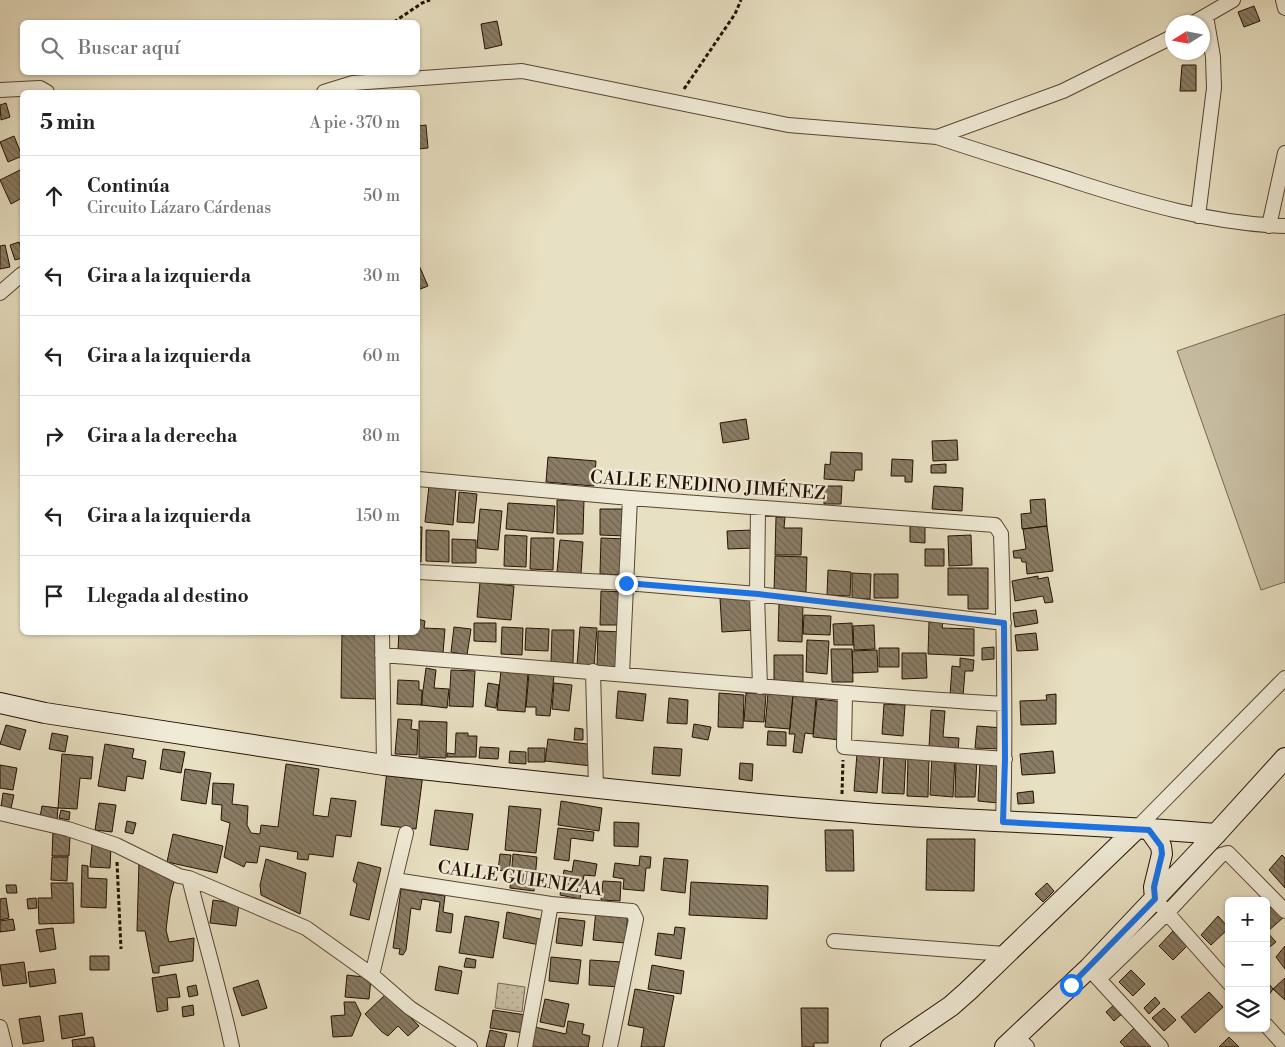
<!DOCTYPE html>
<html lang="es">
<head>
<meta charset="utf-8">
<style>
  :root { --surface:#fff; --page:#f2f2f2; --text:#222; --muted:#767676; --line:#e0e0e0 }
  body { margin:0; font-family:"Libre Bodoni",serif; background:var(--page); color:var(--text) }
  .controls { position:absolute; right:15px; bottom:15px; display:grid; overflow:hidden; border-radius:8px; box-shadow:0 1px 4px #0004 }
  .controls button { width:45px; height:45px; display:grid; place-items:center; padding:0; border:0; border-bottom:1px solid var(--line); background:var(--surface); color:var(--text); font:25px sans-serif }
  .compass { position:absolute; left:1165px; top:15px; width:45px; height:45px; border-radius:50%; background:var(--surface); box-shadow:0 1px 4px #0004; rotate:259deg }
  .stop { position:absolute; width:15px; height:15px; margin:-11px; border:4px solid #1a73e8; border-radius:50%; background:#fff }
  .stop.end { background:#1a73e8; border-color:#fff; box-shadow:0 1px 5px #0008 }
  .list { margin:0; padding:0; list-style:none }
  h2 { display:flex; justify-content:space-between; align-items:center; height:65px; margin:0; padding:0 20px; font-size:21px }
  h2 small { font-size:16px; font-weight:400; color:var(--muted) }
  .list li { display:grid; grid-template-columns:32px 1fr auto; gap:15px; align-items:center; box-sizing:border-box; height:80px; padding:0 20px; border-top:1px solid var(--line) }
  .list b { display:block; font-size:19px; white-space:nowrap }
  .list p { margin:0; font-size:16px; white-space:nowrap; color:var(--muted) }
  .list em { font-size:16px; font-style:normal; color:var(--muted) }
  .icon { flex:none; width:28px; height:28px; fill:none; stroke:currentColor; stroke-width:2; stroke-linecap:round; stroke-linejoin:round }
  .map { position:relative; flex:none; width:1285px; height:1047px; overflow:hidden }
  .search { position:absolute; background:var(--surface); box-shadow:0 1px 4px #0004; left:20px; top:20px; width:400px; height:55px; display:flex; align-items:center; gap:12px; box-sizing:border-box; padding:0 18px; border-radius:8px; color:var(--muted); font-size:19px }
  .panel { position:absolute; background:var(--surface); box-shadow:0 1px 4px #0004; left:20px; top:90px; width:400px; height:545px; border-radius:8px }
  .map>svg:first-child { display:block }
</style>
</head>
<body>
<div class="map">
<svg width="1285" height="1047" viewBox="0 0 1285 1047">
  <defs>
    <pattern id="park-dots" width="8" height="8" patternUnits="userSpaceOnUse" patternTransform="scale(1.25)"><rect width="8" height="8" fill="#c7bda2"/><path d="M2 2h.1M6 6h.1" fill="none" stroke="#aba18a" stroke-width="1.8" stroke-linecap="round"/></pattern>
    <pattern id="building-back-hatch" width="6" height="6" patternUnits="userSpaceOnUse" patternTransform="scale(1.25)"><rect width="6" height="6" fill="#8a7d66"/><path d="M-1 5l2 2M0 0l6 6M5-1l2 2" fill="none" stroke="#716552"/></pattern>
  </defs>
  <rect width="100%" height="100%" fill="#e8e0c2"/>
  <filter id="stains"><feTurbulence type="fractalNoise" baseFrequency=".004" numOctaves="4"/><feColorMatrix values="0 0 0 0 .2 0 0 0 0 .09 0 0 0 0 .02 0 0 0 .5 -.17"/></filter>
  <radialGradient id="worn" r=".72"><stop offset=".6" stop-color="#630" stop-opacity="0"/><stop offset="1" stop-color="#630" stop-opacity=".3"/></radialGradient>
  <path fill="#c7bda2" stroke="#766752" d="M1285,314V582L1261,590L1177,351Z"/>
  <path fill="url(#park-dots)" stroke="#766752" d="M498,983L525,987L522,1012L495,1008Z"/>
  <path fill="url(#building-back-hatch)" stroke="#251103" d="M1254,6L1260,21L1244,27L1238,12Z
    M497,21L502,45L485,49L481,24Z
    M1182,65H1196V91H1180Z
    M6,103L10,117L1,120L0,105Z
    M426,125L428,148L418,149V126Z
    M14,136L22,156L8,162L0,142Z
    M22,169V198L11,204L0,180Z
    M19,242L22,250V258L15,260L10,245Z
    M5,245L10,267L0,269V246Z
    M418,263L428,286L418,290Z
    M746,419L749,439L723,443L720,423Z
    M957,440L958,460L933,461L932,441Z
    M831,452L862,453V470H855L854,481L824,479L825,464L830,465Z
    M548,457L596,461L594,486L546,482Z
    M892,459L913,460L912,482H905V476H891Z
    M946,464V473H931V465Z
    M429,486L456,489L453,525L425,522Z
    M824,486H842L841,504H824Z
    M934,486L963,488L962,511L932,509Z
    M459,492L477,494L474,523L457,522Z
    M1045,499L1047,526L1022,529L1021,514L1031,513L1030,500Z
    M557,500H584L583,534H557Z
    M508,503L555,506L553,533L506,529Z
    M480,509L502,511L498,550L477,548Z
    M600,509H626V536L600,535Z
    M776,517H785L784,528H802L801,555H775Z
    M910,525L925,526V543L910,542Z
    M1047,526L1053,571L1027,574L1026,562H1022L1021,558H1014L1013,551L1026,549L1023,529Z
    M418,527H422L421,562H418Z
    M426,530L449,531V562L426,561Z
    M753,530L754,548L728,549L727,531Z
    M505,535L527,536L526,567L504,566Z
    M971,535L972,565L949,566L948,536Z
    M531,538H554L553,570L530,569Z
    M601,538L626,539L625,575L600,574Z
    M452,539L476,540V563H452Z
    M560,540L583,542L581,574L557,572Z
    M925,549H944V566H925Z
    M775,556L807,557L806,592H774Z
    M948,568H988V609H968V595H948Z
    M828,570L851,572L850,596L827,595Z
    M852,573L871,574L870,599L852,598Z
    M874,574H898V598H874Z
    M1038,576V579L1048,577L1053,602L1045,603L1043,596L1015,601L1012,581Z
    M480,582L514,586L511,620L477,617Z
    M601,591L625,592L624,625H600Z
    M752,596L754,630L722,632L720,598Z
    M779,603H803L802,642L778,641Z
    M1036,610L1038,623L1015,627L1013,613Z
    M804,615L831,616L830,635L803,634Z
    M418,619L425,621L424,628L445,629L443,653L398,649L399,632H418Z
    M929,622H943L942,628L974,629V656L928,654Z
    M474,623H496V642L474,641Z
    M852,623L853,645H834L833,624Z
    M874,625L875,649L854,650L853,626Z
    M454,627L471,629L467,655L451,652Z
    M502,627L523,628L522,655L501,654Z
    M580,627L597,628L594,667L577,665Z
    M526,628L549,629L548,651L525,650Z
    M552,630H574L573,663L551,662Z
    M598,631L623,632L622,668L597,667Z
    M342,632H380L379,699L341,698Z
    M1036,633L1038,650L1017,651L1015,635Z
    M807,640L829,641L827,674L806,672Z
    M994,647V659L982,660V648Z
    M879,648H899V667H879Z
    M831,649H852L853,682H832Z
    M877,650L878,672L853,673L852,651Z
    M902,653H926L927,678L902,679Z
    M774,655H803V682H774Z
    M960,658L974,660L973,671H965L963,697L950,696L952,666L960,667Z
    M426,668L436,670L434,688L449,689L447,708L421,705Z
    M451,670L475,671L473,707L449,706Z
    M501,670L528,673L525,712L497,710Z
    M529,673L554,675L550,716L536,715V707H526Z
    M398,680L419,681V690H422V705L397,704Z
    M488,683L499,685L496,708L485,706Z
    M554,683L572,685L569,711L552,709Z
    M618,691L646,694L643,721L616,718Z
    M719,693L744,695L743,728L718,727Z
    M746,693L766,694L764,722L744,721Z
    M768,693L793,695L790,729L765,727Z
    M1056,694V724L1021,725L1020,701L1047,700L1046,695Z
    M793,695L816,698L813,734L805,733L802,753L793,752L795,734H789Z
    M669,698L688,700L687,724L667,723Z
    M817,699L844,702L840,740L813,737Z
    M884,704L905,705L903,736L882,734Z
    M931,710L945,711L943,737L959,738L958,751L929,748Z
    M398,719L412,720L411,729L418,730L417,755L395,754Z
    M419,721L447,722L446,758L419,757Z
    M694,724L711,727L708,740L692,737Z
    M6,725L26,730L20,750L0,744Z
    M977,726L1003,728L1001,749L975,748Z
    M575,728L583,729V740H574Z
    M768,731L786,732V746L767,745Z
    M52,733L68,736L65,752L49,749Z
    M456,733H468V736H477L476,757H447V753L455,754Z
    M548,739L595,745L592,766L545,761Z
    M105,744L134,749L132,758L146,761L143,779L127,776L125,791L98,786Z
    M480,747L499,748L498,759L479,758Z
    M654,747L682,749L680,776L652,774Z
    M528,748H545V762H528Z
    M163,749L185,752L181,773L160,769Z
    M510,751L526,752V764L509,763Z
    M1053,751L1055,773L1022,775L1020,754Z
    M62,754L93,757L91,779L80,778L77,809L58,808Z
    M857,754L880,756L877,793L854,791Z
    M884,754L906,755L904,794L882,793Z
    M908,756L929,757L928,797L907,796Z
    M932,756L955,757L953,797L930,795Z
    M956,758L977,759L975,797H955Z
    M980,761L1001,762L998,803L978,801Z
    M740,763L753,764L752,781L739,779Z
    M286,764L319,769L313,815L328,817L331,798L356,801L351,837L336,835L333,857L309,854L308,860L297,859L298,852L260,846L257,863L246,862L244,867L224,857L230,823L221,820L222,805L212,804L213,783L234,784L232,804L248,806L247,825L251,833L260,834L261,825L278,827Z
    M0,765L17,768L13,790L0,788Z
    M185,769L211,773L206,804L181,800Z
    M387,770L423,774L416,829L381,825Z
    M1033,791L1034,803L1018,804L1017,793Z
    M3,793L14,795L11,808L1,807Z
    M561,801L602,808L599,831L558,825Z
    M99,803L116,805L112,832L95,830Z
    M42,806L58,808L57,820L40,817Z
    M509,806L541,809L536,853L505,850Z
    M61,810L70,812L69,820L59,818Z
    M435,810L473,814L468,850L430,845Z
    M127,821L136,823L133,834L125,832Z
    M614,822L639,823L638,847L614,846Z
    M558,828L594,832L593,841L571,838L569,861L554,859Z
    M825,830H853L854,871H826Z
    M53,831L70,837L69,856H52Z
    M173,834L223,846L217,873L167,862Z
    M927,839H975L974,891L926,890Z
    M92,845L111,846L110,868L90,867Z
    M500,854L511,855L509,872L498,870Z
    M513,854L537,857L534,891L510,888Z
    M1282,855L1285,858V888L1269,870Z
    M640,856L651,857L650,868H646L644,891L623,889L624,879L613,877L615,863L639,866Z
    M52,857H68L67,881L51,880Z
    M664,858L688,860L685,893L661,890Z
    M266,859L306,873L300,914L261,895L260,885Z
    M574,860L597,864L595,876L584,875L580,899L560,895L564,870L572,872Z
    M139,861L175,878L170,897L166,930L169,942L194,938L193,961L159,966V973H153L145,931H137Z
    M358,862L381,868L369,920L350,915L357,884L353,881Z
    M82,865L88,866V878L107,879L106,908L81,907Z
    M603,881L621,882L620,901L601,900Z
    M691,882L768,886L767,919L689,915Z
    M51,883H73L74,923L39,924L38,898H52Z
    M1047,883L1054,891L1043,902L1035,894Z
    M6,885H16L17,893H7Z
    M401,889L445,896L443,912L453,914L451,933L436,931L440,902L422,899L420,910L411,908L406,950L403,955L399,954L400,949L393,948Z
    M6,898L9,918L0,920V899Z
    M36,898L37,908L28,909L27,899Z
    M213,900L239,904L236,926L210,923Z
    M1272,900L1285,916L1267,932L1266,905Z
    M596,910L628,913L625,943L593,940Z
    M507,912L545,920L540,945L503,938Z
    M465,916L499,922L493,958L459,953Z
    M1218,916L1229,928L1211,945L1201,935Z
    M559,918L585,921L582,946L556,943Z
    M13,919L15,930L0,932V921Z
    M675,927L685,928L681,959L655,955L658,933L674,935Z
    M53,928L56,949L40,952L36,930Z
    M1173,931L1188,945L1173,960L1159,946Z
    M1266,931L1276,942L1266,950Z
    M1285,946V969L1276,957Z
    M90,956H109V970H90Z
    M551,957L581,960L578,984L549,981Z
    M466,958L476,960L475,968L464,967Z
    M590,960L622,962L621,987L589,985Z
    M24,962L27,983L3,986L0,965Z
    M652,965L684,971L681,994L648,989Z
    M439,966L462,971L458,994L435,990Z
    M54,969L56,983L30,987L28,972Z
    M1131,970L1145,984L1133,996L1119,982Z
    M176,974L180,997L167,998L168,1010L157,1012L152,978Z
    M347,975L371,978L369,999L345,997Z
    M1285,978V1000L1273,989Z
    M258,980L267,1008L242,1016L233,988Z
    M1266,980L1273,989L1266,999Z
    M196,985L198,995L189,997L187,987Z
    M635,989L674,996L664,1047H641L644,1028L628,1025Z
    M1209,992L1223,1007L1195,1033L1181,1017Z
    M387,993L419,1026L408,1036L398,1026L388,1036L382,1032L365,1014Z
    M1155,997L1160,1003L1149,1014L1144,1008Z
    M545,999L569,1004L564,1027L540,1022Z
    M344,1002H355L361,1014L352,1036L333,1037L331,1016L345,1015Z
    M1116,1003L1124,1012L1114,1021L1106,1012Z
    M193,1005L194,1015L183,1017L182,1007Z
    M801,1008H828V1043H814V1047H802Z
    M1164,1008L1176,1020L1164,1031L1152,1018Z
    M493,1010L526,1015L524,1033L490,1028Z
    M82,1013L85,1035L62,1039L59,1016Z
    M40,1016L44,1041L23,1044L19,1019Z
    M568,1021L584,1024L582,1034L590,1036L588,1047H526L530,1026L566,1034Z
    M1136,1026L1156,1047H1125L1120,1042Z
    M490,1030L507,1034L504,1047H486Z
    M93,1037L95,1047H73L72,1040Z
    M1229,1037L1239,1047H1219Z"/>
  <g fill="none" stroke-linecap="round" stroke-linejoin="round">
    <defs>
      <path id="street" d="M1283,0L1285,8
        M1195,22L1233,0
        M1172,37L1063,91L937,137C982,152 1028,166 1074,181C1142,203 1213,224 1285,226
        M0,90L40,88L47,92
        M324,92L353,83L522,71L788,125L937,137
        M1198,216L1214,88L1213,57L1206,16
        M1269,226L1285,153
        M0,293L22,274
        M418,479L630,498L995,525L1001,534C1004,630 1006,726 1003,822
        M758,508L757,594L760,687
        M418,572L626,583L757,594L1004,623
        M382,632L384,765
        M382,655C589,671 796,691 1004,704
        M593,671L596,788
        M622,674L630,498
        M845,694L844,747L1005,759
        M0,813L68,829L116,845L179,876L189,878L306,928L372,975L410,1008L470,1047
        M1136,829L1285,678
        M189,878C203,934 220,990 232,1047
        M395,880L551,904L632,911L636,919L610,1047
        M1161,906L1229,983
        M834,941L1005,954
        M1094,974L1161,1047
        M372,975L406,833
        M1099,979L1167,913L1221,855L1228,853L1285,911
        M1266,1025L1285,1046
        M0,1027L5,1047
        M1017,1037L1027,1047
        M525,1047L551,904"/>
      <path id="secondary" d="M0,703L45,713L384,765L421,769C561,784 700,800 840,811C965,822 1091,823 1216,834
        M1149,829L1161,846L1162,854L1154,887L1155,899
        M891,1047L951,1006L968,991L1136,829
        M1005,1047L1089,968L1216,834L1285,758"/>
    </defs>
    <use href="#street" stroke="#564533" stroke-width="16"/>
    <use href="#secondary" stroke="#251103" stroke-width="22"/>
    <path stroke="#251103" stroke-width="3" stroke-dasharray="4 2.5" stroke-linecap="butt" d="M394,22L422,3L430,0
      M684,89L735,14L741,0
      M842,794L843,760
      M117,862L121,949"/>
    <use href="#street" stroke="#f0ebd7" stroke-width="14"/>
    <use href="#secondary" stroke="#f0ebd7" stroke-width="20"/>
  </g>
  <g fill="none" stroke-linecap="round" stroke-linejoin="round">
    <path stroke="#1a73e8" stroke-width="6" d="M626,583L758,594L1004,623L1005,759L1003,822L1149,830L1161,846L1162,854L1154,887L1155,899L1071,985"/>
  </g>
  <g text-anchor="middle" stroke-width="4.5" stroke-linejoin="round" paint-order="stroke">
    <g font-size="18" fill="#251103" stroke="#f0ebd7">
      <text transform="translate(708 485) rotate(4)" y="6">CALLE ENEDINO JIMÉNEZ</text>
      <text transform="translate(520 878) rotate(8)" y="6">CALLE GUIENIZAA</text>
    </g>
  </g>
  <rect width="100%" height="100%" filter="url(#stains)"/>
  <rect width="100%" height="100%" fill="url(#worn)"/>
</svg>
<div class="controls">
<button>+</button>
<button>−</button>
<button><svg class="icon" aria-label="layers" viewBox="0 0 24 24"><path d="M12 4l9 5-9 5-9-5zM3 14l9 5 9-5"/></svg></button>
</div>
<svg class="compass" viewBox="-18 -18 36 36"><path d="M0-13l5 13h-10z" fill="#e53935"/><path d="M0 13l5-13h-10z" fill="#767676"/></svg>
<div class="stop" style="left:1071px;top:985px"></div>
<div class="stop end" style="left:626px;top:583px"></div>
<div class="search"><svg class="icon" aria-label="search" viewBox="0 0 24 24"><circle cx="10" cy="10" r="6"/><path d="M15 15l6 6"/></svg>Buscar aquí</div>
<section class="panel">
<h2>5 min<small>A pie · 370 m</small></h2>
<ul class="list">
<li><svg class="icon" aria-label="ahead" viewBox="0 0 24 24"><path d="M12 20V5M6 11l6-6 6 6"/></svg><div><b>Continúa</b><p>Circuito Lázaro Cárdenas</p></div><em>50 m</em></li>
<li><svg class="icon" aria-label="left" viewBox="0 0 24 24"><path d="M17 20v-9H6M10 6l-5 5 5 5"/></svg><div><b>Gira a la izquierda</b></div><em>30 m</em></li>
<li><svg class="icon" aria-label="left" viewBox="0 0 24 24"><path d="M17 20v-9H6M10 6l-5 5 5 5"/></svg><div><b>Gira a la izquierda</b></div><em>60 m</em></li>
<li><svg class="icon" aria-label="right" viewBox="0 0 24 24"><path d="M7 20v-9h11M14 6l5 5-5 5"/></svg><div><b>Gira a la derecha</b></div><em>80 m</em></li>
<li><svg class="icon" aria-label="left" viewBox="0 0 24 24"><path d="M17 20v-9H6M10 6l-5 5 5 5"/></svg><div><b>Gira a la izquierda</b></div><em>150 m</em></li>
<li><svg class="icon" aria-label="arrive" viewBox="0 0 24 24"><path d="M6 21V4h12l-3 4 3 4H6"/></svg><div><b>Llegada al destino</b></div></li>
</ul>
</section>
</div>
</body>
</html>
